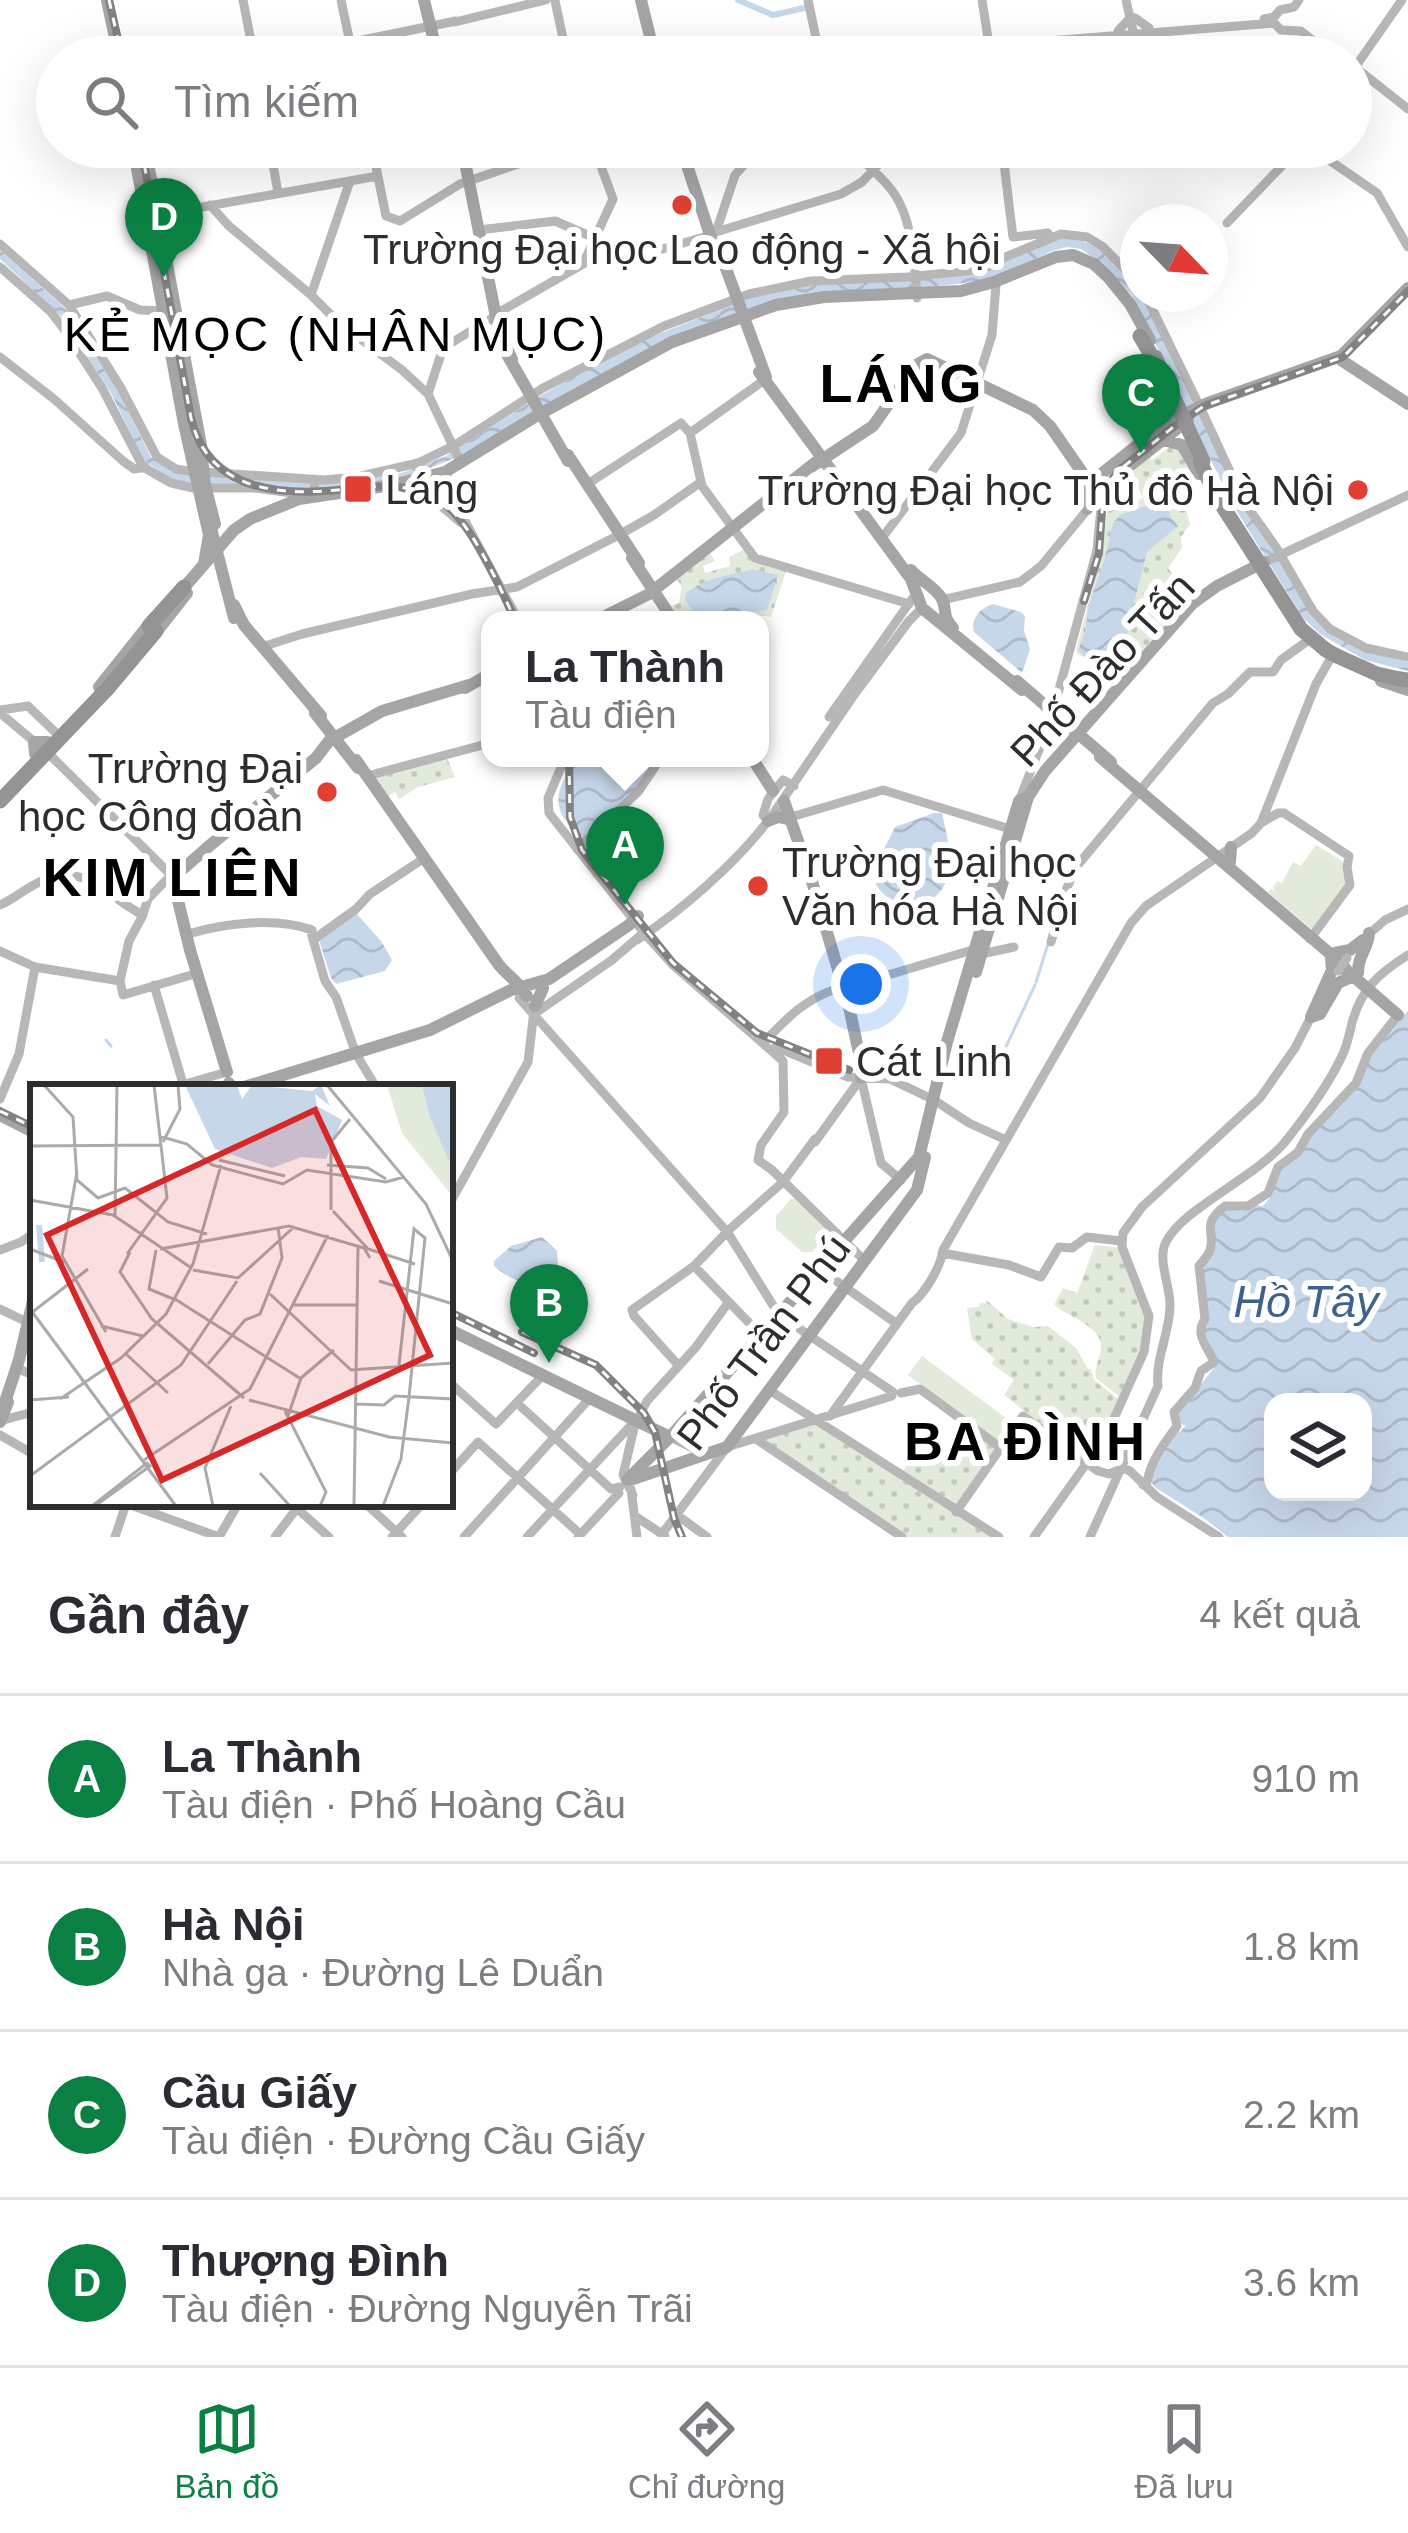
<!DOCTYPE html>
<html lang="vi">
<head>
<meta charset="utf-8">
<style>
  :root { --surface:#fff; --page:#f7f7f7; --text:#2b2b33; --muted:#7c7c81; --line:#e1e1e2; --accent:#0b8043 }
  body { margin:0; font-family:Helvetica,sans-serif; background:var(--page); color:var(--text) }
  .controls { position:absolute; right:36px; bottom:36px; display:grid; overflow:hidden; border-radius:24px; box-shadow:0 12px 48px #0002 }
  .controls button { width:108px; height:108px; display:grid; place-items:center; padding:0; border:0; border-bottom:3px solid var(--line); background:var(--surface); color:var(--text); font:60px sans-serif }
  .compass { position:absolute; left:1120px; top:204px; width:108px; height:108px; border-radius:50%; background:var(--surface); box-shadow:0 12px 48px #0002; rotate:115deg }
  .you { position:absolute; left:861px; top:984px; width:42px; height:42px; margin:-30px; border:9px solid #fff; border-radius:50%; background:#1a73e8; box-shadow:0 0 0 18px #1a73e833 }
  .badge { display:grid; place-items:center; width:78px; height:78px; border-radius:50%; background:var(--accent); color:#fff; font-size:39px; font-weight:700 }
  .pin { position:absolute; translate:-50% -99px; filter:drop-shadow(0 3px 6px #0008) }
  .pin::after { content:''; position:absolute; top:63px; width:42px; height:36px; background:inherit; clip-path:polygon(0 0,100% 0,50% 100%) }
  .popup { position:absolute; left:481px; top:611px; width:288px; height:156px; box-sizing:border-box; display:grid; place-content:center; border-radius:24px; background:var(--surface); filter:drop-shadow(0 3px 9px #0005); font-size:39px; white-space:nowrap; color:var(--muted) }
  .popup b { font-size:45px; color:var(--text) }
  .popup::after { content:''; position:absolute; left:50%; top:100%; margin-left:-24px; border:24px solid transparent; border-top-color:var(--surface) }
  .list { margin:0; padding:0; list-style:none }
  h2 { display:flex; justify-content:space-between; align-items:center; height:156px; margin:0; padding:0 48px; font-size:51px }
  h2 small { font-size:39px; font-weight:400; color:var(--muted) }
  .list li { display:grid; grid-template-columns:78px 1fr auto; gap:36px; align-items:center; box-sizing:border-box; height:168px; padding:0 48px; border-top:3px solid var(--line) }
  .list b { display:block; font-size:45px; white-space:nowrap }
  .list p { margin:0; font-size:39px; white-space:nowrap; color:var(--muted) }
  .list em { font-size:39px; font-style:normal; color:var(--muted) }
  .icon { flex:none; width:66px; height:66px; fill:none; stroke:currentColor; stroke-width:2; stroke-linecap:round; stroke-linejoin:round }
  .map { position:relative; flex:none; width:1408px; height:1537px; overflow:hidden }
  .search { position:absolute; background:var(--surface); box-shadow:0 12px 48px #0002; left:36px; right:36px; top:36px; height:132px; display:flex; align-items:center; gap:30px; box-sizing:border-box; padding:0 42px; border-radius:66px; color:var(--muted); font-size:45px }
  .sheet { height:828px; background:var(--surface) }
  nav { display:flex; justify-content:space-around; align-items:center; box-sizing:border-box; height:168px; border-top:3px solid var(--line); background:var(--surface); font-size:33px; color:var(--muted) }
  nav a { display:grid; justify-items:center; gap:6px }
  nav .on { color:var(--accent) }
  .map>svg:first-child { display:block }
</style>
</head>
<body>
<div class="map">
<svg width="1408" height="1537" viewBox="0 0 1408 1537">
  <defs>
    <pattern id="park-dots" width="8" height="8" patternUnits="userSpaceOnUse" patternTransform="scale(3)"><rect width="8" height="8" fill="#e1eadb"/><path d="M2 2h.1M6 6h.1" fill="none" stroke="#c1c9bc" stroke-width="1.8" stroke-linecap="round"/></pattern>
    <pattern id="water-waves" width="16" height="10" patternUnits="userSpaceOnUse" patternTransform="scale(3)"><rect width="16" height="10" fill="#c7d7ea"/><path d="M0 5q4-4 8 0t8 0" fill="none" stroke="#abb9c9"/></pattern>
  </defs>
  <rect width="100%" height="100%" fill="#fff"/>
  <path fill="#e1eadb" d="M1316,845L1342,861L1349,885L1314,931L1268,892L1271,889L1276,892L1273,888L1277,881L1282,883L1293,862L1301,866Z
    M798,1198L831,1231L812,1252H802L776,1229V1216L791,1199Z
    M922,1356L1014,1424L1000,1443L908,1375Z"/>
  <path fill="url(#park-dots)" d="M1173,445L1181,446C1192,470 1203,489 1186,510L1190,524L1181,537L1182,548L1168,568L1179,583L1180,592L1166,612L1167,626L1124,676L1116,670L1079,655L1076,650L1102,553L1107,512L1143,498L1130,471L1149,457L1152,460Z
    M746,549L786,571L771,617L758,615L747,620H679L671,607L679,603L682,587L676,578L709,552L715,561L703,566L705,573L730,566L729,557Z
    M447,758L455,777L418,787L399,799L395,792L385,798L374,776Z
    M1095,1245L1119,1248L1146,1315L1145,1342L1121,1398L1096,1378C1094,1365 1101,1358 1101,1346C1102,1327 1066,1315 1054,1305L1063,1288L1077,1293Z
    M986,1300L1008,1319L1033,1327L1048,1326L1076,1348L1088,1369H1091L1094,1380L1122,1402L1090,1458H1085L1004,1395L1014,1380L992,1364L995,1359L972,1339L967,1308L978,1307L982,1302L985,1304Z
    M813,1423L992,1537H904L763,1442L764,1438Z
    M972,1430L997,1448L957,1508L902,1473L922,1438L949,1459Z"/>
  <path fill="url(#water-waves)" fill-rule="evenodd" d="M1059,237C1102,241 1109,257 1138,285V294H1144L1178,373L1310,611L1367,652L1408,662V671L1365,660L1320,634L1303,618L1231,502L1132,295L1097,260L1081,249L1067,247L1052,251L998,276L976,282L767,303L544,406L460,456L403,479L311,491L186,483L173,480L144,461L112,395L63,318L0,259V250L65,308L119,393L151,457L174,472L192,476L370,477L402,473L446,456L538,397L631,345L757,295L819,283L979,271Z
    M1154,503L1168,505L1170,516L1178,526L1147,552L1134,603L1127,613L1130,621L1120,663L1110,666L1078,651L1086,629L1088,607L1105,557L1113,523L1120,515Z
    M753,569L778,575L767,610L754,612L736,620H700L685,600L686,593C707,577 728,576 753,569Z
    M993,604L1021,612L1025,616L1024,631L1030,649L1022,673L974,632C970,619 980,608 993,604Z
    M597,758H657C641,789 609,815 583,838C551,814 551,790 578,761L589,763Z
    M934,813H942C946,831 952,854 949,872C941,911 897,917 876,885V865L895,827Z
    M356,913L381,941L392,960L385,971L336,984L331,978L319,940Z
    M1408,1011V1537H1228L1205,1519L1156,1488L1151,1482L1150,1475L1174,1434L1181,1431L1186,1425H1183L1175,1417L1217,1364L1203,1328L1207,1324C1202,1274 1197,1256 1222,1210L1254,1205L1263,1206L1271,1196L1278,1171L1359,1082L1366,1060L1389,1029ZM1273,1402H1363V1492H1273Z
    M542,1237L557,1251L559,1278L554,1286L542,1289L537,1284C521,1284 505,1276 494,1266V1261L511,1246Z"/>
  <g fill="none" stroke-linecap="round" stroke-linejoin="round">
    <path stroke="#c7d7ea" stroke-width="3" d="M1036,982L1048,944
      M106,1040L111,1046
      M995,1070L1035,985"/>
    <path stroke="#c7d7ea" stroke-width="6" d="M738,0L773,15L804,8"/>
    <path stroke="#b7b7b7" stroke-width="9" d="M243,0L254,57
      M341,0L353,57
      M808,0L820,57
      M982,0L991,57
      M1126,0L1139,57
      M555,1L567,57
      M1264,19L1274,17L1280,10L1294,7L1299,0
      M455,22L546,0
      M1118,31L1130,18H1135L1149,28
      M279,57L456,21
      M822,57L853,52
      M846,57L1274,23L1281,30L1301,31L1334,57
      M1351,64L1408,109
      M1351,73L1402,0
      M270,147L278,193
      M372,147L386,216L400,221L460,184L567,147
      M849,147C862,161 878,173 890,188C913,216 914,262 917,298
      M1002,147L1013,237L1048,233
      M1310,147L1377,193L1408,247
      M210,205L229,226L311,295L338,322L402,370L428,394L461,463
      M157,215L378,176
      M1227,223L1300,147
      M479,230L555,221L627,252L659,250L711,235
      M716,232L841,194L862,182L895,147
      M716,232L735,175L760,147
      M0,244L69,305L121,388L157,457L176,469L195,472
      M0,267L50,311L64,329L102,388L143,467L171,483L198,489
      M1145,294L1200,407
      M311,295L350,181
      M69,305L107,296L140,310L163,311
      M496,314L583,264L613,199L594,147
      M0,357L54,399L123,461L134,469L145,467
      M428,394L443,348L492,318
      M1202,411L1244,502L1276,547L1313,611L1330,629L1366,648L1408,657
      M690,433L763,381
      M203,472L324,480L357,477L418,463L455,445L543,388L664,326L749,294L811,281L907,277L967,271L991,266L1003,258L1061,234L1087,237L1102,246L1138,282
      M445,472L466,523L518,620
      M586,485L681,423L690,433L702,486L755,558L909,604
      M401,487L432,498L460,522
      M207,488H254L315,496L314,479
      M885,534L961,433L992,335L996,285
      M619,535L654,515L701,482
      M1265,562L1408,495
      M942,600L1020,582L1041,566L1088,509
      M262,647L302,634L472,594L517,587L615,537
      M0,710L28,706L56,733
      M0,713L49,754L174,878L175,884
      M829,717L912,599
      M565,758L548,798L549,813L644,933L672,964L783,1061L784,1112L761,1145L758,1160L772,1170L865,1261
      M367,776L490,743
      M1019,801L1051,719L1097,550L1101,507L1095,499
      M771,817L854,695L909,621L922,608
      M791,817L883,790L1010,829
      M1261,823L1278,813H1284L1349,856L1347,867L1350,885L1310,939
      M577,849L638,792L661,758
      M174,872L148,899L142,917L129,941L120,981L123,995L198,973
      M0,905C16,898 28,886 44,880C89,863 108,898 143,915
      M310,929L325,981L336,997L356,1054L376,1087
      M188,934C225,923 275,917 312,930
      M1368,935L1385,920L1408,909
      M313,940L356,909L370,894L423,859
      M637,940C682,910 735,864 768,821L763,815L768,799L783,780L794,786
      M1051,942L1066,890L1076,867L1213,703L1228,694L1250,672H1273L1281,660L1306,642
      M0,951L35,967L120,981
      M154,985L184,1087
      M844,988L969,951L986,953L1014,947
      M519,998L728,1233L779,1315L893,1392
      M534,1014L612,960L641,935
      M764,1042C787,1018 806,998 839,988
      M776,1047L848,1077L890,1079L934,1100L969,1123L1006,1140
      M861,1078L881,1163L901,1180
      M175,1087L227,1072
      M0,1099L19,1054L35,967
      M815,1142L861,1078
      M450,1203L528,1062L534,1011
      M0,1250L21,1242L33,1234
      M942,1253L1009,1265L1041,1277L1059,1247L1072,1248L1087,1237L1121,1241
      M694,1266L761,1335
      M821,1270L897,1324
      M0,1309L27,1322
      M679,1366L634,1316L632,1310L694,1266L731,1228L783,1182L815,1139
      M21,1370L33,1375
      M450,1383L496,1424L543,1375
      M769,1390L999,1537
      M901,1393L920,1389L1001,1448
      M517,1403L611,1489L620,1487
      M830,1416L912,1303C925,1294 941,1266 943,1250L1131,923L1146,906L1252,833L1261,823L1316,684L1333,654
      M0,1421L33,1412
      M0,1435L33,1454
      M670,1437L705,1454
      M756,1439L902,1537
      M1120,1467L1130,1471L1157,1497L1219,1537
      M450,1473L478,1442L580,1534
      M1143,1485L1147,1483C1150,1461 1164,1444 1177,1426L1174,1412L1195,1388L1201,1371L1214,1362C1208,1347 1194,1335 1205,1319L1199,1266C1203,1261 1208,1256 1210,1250C1216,1231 1200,1225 1225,1206H1248L1268,1193L1278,1167L1298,1152L1308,1134L1356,1083L1368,1053L1398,1015
      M631,1489L637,1537
      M633,1495L623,1475L635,1424L647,1401L696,1347L728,1303
      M128,1504L219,1537
      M292,1504L329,1537
      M366,1504L402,1537
      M956,1512L1023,1416L1098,1471L1109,1474L1119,1470
      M677,1515L707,1537
      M635,1516L665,1536
      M662,1534L727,1447L892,1396
      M115,1537L126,1504
      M219,1537L238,1504
      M275,1537L297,1508
      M392,1537L422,1504
      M464,1537L590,1398
      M527,1537L634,1422
      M578,1537L619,1493
      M1034,1537L1106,1436L1144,1352L1149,1316L1122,1247L1123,1233L1142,1207L1260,1098L1295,1048L1314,1011
      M1090,1537L1158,1386C1155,1358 1170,1333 1170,1305C1170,1285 1157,1259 1166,1242C1182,1209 1256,1177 1285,1142C1305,1117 1327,1087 1341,1058C1347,1047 1349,1035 1352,1023C1361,989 1379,973 1408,955"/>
    <path stroke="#a5a5a5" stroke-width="12" d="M107,0L119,57
      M424,0L438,57
      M641,0L655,57
      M133,147L184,424L209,535L204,564
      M145,147L201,445L205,487
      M462,147L499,332L512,359
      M681,147L719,262
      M1341,360L1408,404
      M759,372L911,579L922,608L1022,690
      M1164,440L1182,445L1199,474
      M568,455L639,563
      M811,467L873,426L916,365L927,359L1033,410L1050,426L1084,475L1085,487
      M205,485L215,524
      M1084,495L1089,500L1097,498L1123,471L1188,420
      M1087,509L1083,498L1085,487L1164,424L1208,403L1341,356L1408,288
      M911,570C919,580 936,587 942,599C948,612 941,615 953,628
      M181,591L234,530L250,519L299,499L392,485L445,472L538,415L672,342L776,305L824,297L961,291L994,282L1056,257L1073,255L1094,264L1108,277L1130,304L1150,340
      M234,605L244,625L321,716
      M597,620L649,594L816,462
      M154,635L187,593
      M1381,681L1408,690
      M99,687L154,618
      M465,688L490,674
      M35,754L34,742H48
      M1100,757L1341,963L1348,972
      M752,758L773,791
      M356,760L499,965C508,976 522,985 527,996
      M784,801L811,878L849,1007L862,1067L861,1078
      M768,821L778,817L787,819
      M208,847L316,758L329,741L382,711L469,685
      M1230,862L1231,847
      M190,950L227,1072
      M1335,953L1350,950L1363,940
      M1346,970L1398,1015
      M976,972L1028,797L1045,771L1192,604L1217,586L1264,562
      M1358,973C1358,953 1368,951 1369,933
      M535,1006L543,988
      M1311,1017L1332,970L1331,957
      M1311,1017L1320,1014L1338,983L1353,976
      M227,1087L229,1083
      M244,1087L430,1030L511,990L549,979L629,925L638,916
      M0,1115L33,1132
      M450,1330L670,1437
      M3,1408L19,1360L33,1301
      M633,1479L727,1447L917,1190L925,1157
      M627,1480L670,1437L919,1157L947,1042L1019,801L1028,797"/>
    <path stroke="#949494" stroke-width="15" d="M1140,336L1153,358
      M1200,462L1218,499L1254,555
      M1271,582L1301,629L1326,650
      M149,626L184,587
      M1337,656L1377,674L1400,679"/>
    <defs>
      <path id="rail" d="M109,0L122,57
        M141,147L191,418C206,483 265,495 324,491C364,489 405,477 442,502C471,522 500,587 515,620
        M1084,601L1099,553L1103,498L1107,486L1118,471L1172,428L1204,406L1343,357L1408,291
        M569,758L570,817L582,850L673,963L757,1033L849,1070
        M0,1111L33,1127
        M450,1312L534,1353
        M522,1332L596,1365L644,1413L655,1432L674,1518L682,1537"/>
    </defs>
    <use href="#rail" stroke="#828282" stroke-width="8"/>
    <use href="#rail" stroke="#fff" stroke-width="3" stroke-dasharray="9" stroke-linecap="butt"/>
    <path stroke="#b7b7b7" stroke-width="9" d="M1338,971L1347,958"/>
    <path stroke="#a5a5a5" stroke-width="12" d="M721,255L766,377
      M505,351L568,461
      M207,513L234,618
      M632,558L669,614
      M1017,681L1111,762
      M315,713L358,768
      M190,950L173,880L177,874L208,847
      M0,1422L8,1402"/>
    <path stroke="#949494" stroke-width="15" d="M1155,357L1203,461
      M1254,555L1271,582
      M1326,650L1337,656
      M1400,679L1407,680
      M0,801L109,687L156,631"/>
  </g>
  <g fill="#e04033" stroke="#fff" stroke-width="4.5">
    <circle cx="682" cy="205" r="12"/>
    <rect x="343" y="474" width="30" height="30" rx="6"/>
    <circle cx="1358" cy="490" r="12"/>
    <circle cx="327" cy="792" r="12"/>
    <circle cx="758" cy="886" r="12"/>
    <rect x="814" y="1046" width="30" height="30" rx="6"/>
  </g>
  <g text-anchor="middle" stroke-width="12" stroke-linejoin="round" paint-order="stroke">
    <g font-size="42" fill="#2d2d2d" stroke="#fff" text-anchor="start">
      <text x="682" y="264" text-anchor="middle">Trường Đại học Lao động - Xã hội</text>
      <text x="385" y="504">Láng</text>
      <text x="1334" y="505" text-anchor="end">Trường Đại học Thủ đô Hà Nội</text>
      <text x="303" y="783" text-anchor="end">Trường Đại<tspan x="303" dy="48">học Công đoàn</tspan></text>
      <text x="782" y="877">Trường Đại học<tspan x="782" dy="48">Văn hóa Hà Nội</tspan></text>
      <text x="856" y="1076">Cát Linh</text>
    </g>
    <g font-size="42" fill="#2d2d2d" stroke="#fff">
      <text transform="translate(1102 669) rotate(-47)" y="15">Phố Đào Tấn</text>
      <text transform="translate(763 1342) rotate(-53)" y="15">Phố Trần Phú</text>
    </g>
    <g font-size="45" font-style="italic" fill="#3e628c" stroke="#fff">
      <text x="1306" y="1317">Hồ Tây</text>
    </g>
    <g font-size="48" letter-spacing="3" fill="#000" stroke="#fff">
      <text x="336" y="351">KẺ MỌC (NHÂN MỤC)</text>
    </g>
    <g font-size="54" font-weight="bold" letter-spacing="3" fill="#000" stroke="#fff">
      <text x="902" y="402">LÁNG</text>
      <text x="173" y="896">KIM LIÊN</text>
      <text x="1026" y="1460">BA ĐÌNH</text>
    </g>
  </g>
  <g transform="translate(30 1084)">
    <rect width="423" height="423" fill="#fff"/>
    <path d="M357,1H392L423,88V113L372,49Z" fill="#e1eadb"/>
    <path d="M155,1H207L212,15L222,1L282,7L291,1L300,22L285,10L287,22L312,36L296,75L271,73L242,84L185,65ZM392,1H423V86L400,33Z" fill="#c7d7ea"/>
    <path fill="none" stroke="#c7d7ea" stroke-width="6" d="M9,141L12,178"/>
    <path fill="none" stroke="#ababab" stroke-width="3" d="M14,1L43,33L47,96M297,1L396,120L423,177M129,52L157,60L182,81L253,100L277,86L356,98L374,93M133,58L150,25L148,1M0,62L130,61M189,76L255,92M297,81L338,84L356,95M47,88L32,172L76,248M47,96L68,114L95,104L138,138L177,150M0,116L83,131L160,183M301,126V58L320,35M303,127L338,165L385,180M85,133L87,1M0,165L34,178M130,165L259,142L334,164L340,174M126,166L119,205L146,216M100,168L90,188L122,235L214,314M97,170L137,114L124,1M163,186L208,194L264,143M349,197L423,220M240,210L321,286L423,279M145,215L271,295M262,221H326M0,225L146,422M0,230L58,185M71,242L113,252M96,270L138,309M178,280L215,236L230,230L252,174L248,143M30,315L91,274L136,230L163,180L191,81M0,316L39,313M219,316L359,353L423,359M327,320L354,321L365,312L423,315M255,327L296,408L290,422M258,332L271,294L304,266M114,376L220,305L298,151M230,389L260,422M0,392L151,281L207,197M62,422L117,379L120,382L65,422M183,422L175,384L201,322M324,422L328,162M353,422L371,375L379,313L395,154L384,145L369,281"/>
    <path fill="#d62828" fill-opacity="0.15" stroke="#d62828" stroke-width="6" d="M285,26L400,271L132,396L17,151Z"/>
    <rect width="423" height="423" fill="none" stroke="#2d2d2d" stroke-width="6"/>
  </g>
</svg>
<div class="controls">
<button><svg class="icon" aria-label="layers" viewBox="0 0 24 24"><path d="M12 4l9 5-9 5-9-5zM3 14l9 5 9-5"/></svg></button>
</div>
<svg class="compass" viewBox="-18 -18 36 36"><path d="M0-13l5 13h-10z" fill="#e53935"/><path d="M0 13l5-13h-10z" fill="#7c7c81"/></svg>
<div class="you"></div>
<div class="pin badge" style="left:625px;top:905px">A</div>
<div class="popup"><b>La Thành</b>Tàu điện</div>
<div class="pin badge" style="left:549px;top:1363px">B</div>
<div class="pin badge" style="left:1141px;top:453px">C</div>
<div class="pin badge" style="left:164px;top:277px">D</div>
<div class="search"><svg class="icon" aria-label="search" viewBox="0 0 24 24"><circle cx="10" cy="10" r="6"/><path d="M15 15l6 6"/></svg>Tìm kiếm</div>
</div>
<section class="sheet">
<h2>Gần đây<small>4 kết quả</small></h2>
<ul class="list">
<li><span class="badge">A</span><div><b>La Thành</b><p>Tàu điện · Phố Hoàng Cầu</p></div><em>910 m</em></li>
<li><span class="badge">B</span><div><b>Hà Nội</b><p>Nhà ga · Đường Lê Duẩn</p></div><em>1.8 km</em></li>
<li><span class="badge">C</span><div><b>Cầu Giấy</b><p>Tàu điện · Đường Cầu Giấy</p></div><em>2.2 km</em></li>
<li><span class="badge">D</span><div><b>Thượng Đình</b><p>Tàu điện · Đường Nguyễn Trãi</p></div><em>3.6 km</em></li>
</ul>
</section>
<nav>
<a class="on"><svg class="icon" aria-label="map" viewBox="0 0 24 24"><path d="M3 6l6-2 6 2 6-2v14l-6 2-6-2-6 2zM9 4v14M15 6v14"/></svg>Bản đồ</a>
<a><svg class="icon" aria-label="directions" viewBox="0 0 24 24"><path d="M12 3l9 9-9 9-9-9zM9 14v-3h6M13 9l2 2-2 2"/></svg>Chỉ đường</a>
<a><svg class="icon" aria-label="saved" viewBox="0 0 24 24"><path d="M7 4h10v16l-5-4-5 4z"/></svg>Đã lưu</a>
</nav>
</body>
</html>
